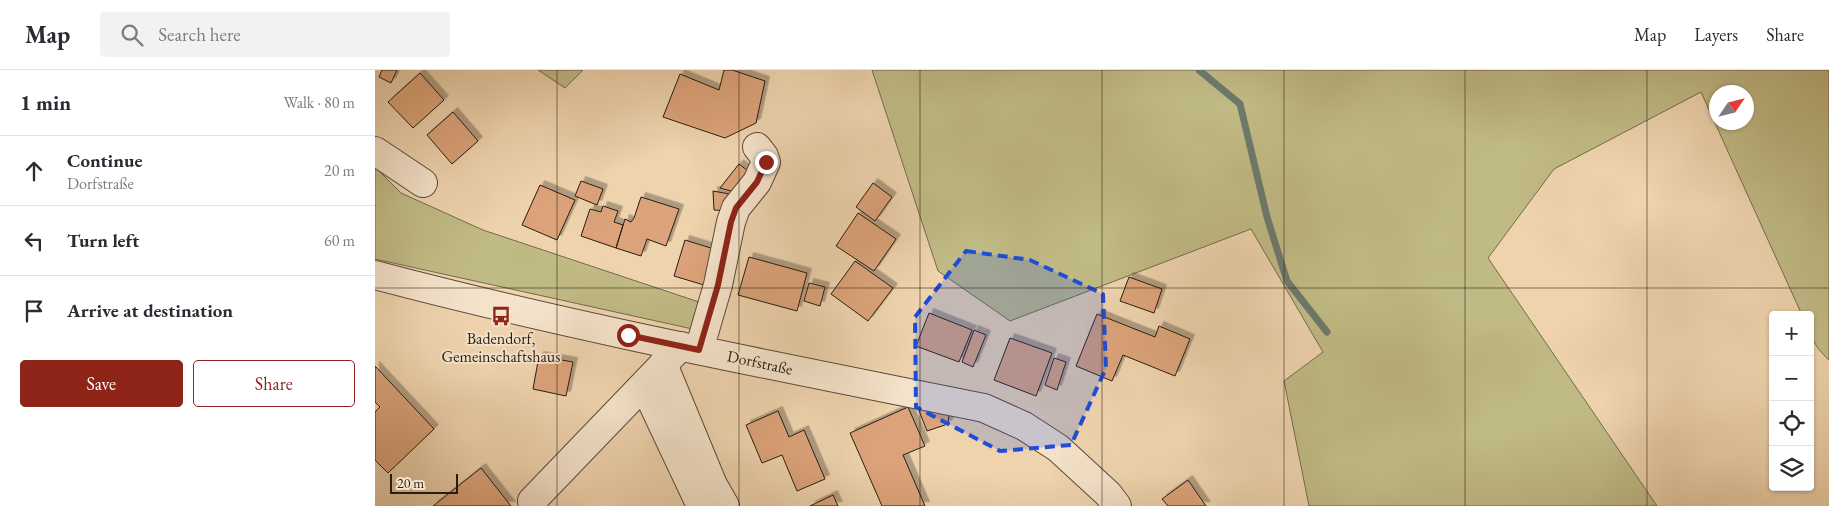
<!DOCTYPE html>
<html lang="en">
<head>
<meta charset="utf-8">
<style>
  :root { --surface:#fff; --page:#f2f2f3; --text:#2b2b33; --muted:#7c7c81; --line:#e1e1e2; --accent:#8f2418 }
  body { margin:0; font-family:"EB Garamond",serif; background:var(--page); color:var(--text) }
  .controls { position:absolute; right:15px; bottom:15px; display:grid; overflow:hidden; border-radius:5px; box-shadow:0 1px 4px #0004 }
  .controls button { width:45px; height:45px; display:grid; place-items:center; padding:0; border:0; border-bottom:1px solid var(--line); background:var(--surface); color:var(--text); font:25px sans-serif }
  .compass { position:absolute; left:1334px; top:15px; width:45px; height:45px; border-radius:50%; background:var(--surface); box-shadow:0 1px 4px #0004; rotate:55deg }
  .scale { position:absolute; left:15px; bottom:12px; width:68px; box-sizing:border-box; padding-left:5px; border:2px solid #291c12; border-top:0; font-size:14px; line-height:18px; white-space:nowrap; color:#291c12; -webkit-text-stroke:4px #f4e2ca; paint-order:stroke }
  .stop { position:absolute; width:15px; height:15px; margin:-11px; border:4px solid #8f2418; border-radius:50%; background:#fff }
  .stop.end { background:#8f2418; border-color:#fff; box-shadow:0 1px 5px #0008 }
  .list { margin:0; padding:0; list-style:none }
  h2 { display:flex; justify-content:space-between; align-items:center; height:65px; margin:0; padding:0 20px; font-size:21px }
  h2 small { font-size:16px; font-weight:400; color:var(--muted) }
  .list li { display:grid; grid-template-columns:32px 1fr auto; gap:15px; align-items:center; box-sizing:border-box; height:70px; padding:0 20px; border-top:1px solid var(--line) }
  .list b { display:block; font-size:19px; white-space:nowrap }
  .list p { margin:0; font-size:16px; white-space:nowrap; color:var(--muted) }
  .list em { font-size:16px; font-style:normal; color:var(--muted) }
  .actions { display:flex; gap:10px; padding:15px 20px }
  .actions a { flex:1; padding:11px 0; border:1px solid var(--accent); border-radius:5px; text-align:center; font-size:18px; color:var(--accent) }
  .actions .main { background:var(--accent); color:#fff }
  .icon { flex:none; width:28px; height:28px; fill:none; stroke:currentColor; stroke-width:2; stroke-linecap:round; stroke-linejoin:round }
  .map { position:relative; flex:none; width:1454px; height:436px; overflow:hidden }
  header { display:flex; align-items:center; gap:30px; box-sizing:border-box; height:70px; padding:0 25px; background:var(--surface); border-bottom:1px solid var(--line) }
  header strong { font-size:24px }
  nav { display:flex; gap:28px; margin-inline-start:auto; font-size:18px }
  .search { width:350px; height:45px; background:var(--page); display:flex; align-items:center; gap:12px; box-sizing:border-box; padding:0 18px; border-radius:5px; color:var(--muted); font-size:19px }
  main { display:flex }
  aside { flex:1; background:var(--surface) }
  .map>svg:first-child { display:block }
</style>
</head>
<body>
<header>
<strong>Map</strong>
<div class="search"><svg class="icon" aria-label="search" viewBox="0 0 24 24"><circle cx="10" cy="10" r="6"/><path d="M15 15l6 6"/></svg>Search here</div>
<nav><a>Map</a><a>Layers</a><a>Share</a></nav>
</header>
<main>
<aside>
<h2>1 min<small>Walk · 80 m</small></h2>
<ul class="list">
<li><svg class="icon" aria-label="ahead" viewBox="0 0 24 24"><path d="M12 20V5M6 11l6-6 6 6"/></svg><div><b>Continue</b><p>Dorfstraße</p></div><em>20 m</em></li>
<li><svg class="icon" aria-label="left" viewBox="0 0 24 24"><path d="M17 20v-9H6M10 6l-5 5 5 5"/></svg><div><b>Turn left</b></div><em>60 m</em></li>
<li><svg class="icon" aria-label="arrive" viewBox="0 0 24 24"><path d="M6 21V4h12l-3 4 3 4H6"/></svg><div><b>Arrive at destination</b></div></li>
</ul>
<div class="actions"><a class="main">Save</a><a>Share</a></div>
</aside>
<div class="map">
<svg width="1454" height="436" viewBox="0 0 1454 436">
  <defs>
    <filter id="shadow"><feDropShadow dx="4.5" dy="-4.5" stdDeviation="0" flood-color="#0004"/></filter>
  </defs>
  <rect width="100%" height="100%" fill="#eed3ad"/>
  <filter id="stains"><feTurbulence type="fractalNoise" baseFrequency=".004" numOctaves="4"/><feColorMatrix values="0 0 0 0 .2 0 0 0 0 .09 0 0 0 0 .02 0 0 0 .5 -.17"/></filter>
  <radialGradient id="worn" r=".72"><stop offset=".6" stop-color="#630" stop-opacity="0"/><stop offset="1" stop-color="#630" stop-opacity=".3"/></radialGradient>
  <path fill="#c0ba85" stroke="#746b4c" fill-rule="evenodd" d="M163,0H208L190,18Z
    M497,0H1454V290C1438,275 1435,267 1435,245H1427L1326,22L1179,99L1113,188L1282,436H934L909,311L948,282L876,159L635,251L563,201ZM1372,22V52H1342V22Z
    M0,97L26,123L108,160L330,234L322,260L0,189Z"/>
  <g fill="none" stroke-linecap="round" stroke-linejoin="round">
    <path stroke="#6c7a6c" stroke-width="7" d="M824,0L865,34L892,147L912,211L952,262"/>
  </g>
  <path fill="#dca37a" stroke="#291c12" filter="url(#shadow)" d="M7,0H22L16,13L4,7Z
    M349,0H357L390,11L381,53L350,68L288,47L305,4L344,20Z
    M45,3L69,30L38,58L13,32Z
    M78,42L103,71L77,94L52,65Z
    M364,94L377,104L363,123L345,118Z
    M206,111L228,119L222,135L200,126Z
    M498,113L517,127L500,151L481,137Z
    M165,115L200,130L182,170L147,155Z
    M338,121L360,125L355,141L339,140Z
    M266,127L304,139L291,176L272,169L266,186L241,178L250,149L256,152L259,148Z
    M228,136L243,141L239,152L248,155L241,178L206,166L215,139L226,142Z
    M483,143L521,169L499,201L461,176Z
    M310,170L339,179L329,215L299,206Z
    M374,187L432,203L422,241L363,225Z
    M480,191L518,218L493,251L456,224Z
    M754,207L787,219L779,243L745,231Z
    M434,213L450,217L445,236L429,231Z
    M554,243L597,260L584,292L541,276Z
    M722,244L780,267L784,256L815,269L800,306L748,285L737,311L701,296Z
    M599,260L611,265L598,297L587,292Z
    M635,268L677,283L661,326L619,310Z
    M164,286L198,292L191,326L158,319Z
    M679,288L691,292L682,320L670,315Z
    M0,296L59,359L13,403L0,390V342L5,337L0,332Z
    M533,337L550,376L528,385L550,436H507L475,363Z
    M543,338L574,345L573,354L552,361Z
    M403,341L414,367L429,360L450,409L422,421L407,385L387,393L371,355Z
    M106,398L136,436H58Z
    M813,410L831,436H793L787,429Z
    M458,425L463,436H435Z"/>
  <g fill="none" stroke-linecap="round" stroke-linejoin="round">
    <defs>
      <path id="minor" d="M0,81L48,113
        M0,205C200,258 406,297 609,338L649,356L683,378L733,424L742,436
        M324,280L343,215L356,152L361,138L382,112L391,92L389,86L382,77
        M288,294L338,415L350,436
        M269,315L326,436
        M157,431L306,276"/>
    </defs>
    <use href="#minor" stroke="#5a4a39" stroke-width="30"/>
    <use href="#minor" stroke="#f4e2ca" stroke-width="28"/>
  </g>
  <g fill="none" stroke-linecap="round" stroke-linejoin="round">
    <path stroke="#8f2418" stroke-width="6" d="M253,265L324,280L343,215L356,152L361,138L382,112L391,92"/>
  </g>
  <path fill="#1d4ed8" fill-opacity="0.2" stroke="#1d4ed8" stroke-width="4" stroke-dasharray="10 6" stroke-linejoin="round" d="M591,181L655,190L728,224L731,298L696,375L625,381L541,337L540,247Z"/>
  <path fill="none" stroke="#291c12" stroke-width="1" stroke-opacity="0.55" d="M182,0V436M364,0V436M545,0V436M727,0V436M909,0V436M1090,0V436M1272,0V436M0,218H1454"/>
  <defs>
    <symbol id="bus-bare" viewBox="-9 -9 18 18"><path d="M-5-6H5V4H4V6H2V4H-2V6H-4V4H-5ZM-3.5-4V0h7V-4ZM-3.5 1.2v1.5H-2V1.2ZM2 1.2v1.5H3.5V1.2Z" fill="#8f2418" stroke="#f4e2ca" stroke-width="2.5" paint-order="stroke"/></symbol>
  </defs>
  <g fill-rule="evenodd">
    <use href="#bus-bare" x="112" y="232" width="28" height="28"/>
  </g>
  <g text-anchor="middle" stroke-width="4" stroke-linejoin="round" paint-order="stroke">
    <g font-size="16" fill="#291c12" stroke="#f4e2ca">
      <text x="126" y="274">Badendorf,<tspan x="126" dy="18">Gemeinschaftshaus</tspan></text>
    </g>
    <g font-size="16" fill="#291c12" stroke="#f4e2ca">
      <text transform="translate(385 292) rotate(12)" y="6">Dorfstraße</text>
    </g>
  </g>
  <rect width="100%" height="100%" filter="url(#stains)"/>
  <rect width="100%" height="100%" fill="url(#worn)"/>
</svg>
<div class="controls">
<button>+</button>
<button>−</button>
<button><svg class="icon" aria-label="locate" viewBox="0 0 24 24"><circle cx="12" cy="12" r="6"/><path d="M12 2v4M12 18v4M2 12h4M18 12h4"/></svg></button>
<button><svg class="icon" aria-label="layers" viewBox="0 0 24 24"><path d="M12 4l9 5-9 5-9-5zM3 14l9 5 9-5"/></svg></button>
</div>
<svg class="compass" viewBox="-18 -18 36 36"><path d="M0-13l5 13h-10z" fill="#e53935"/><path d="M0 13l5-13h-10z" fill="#7c7c81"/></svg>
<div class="scale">20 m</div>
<div class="stop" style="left:253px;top:265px"></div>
<div class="stop end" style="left:391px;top:92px"></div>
</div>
</main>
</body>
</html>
